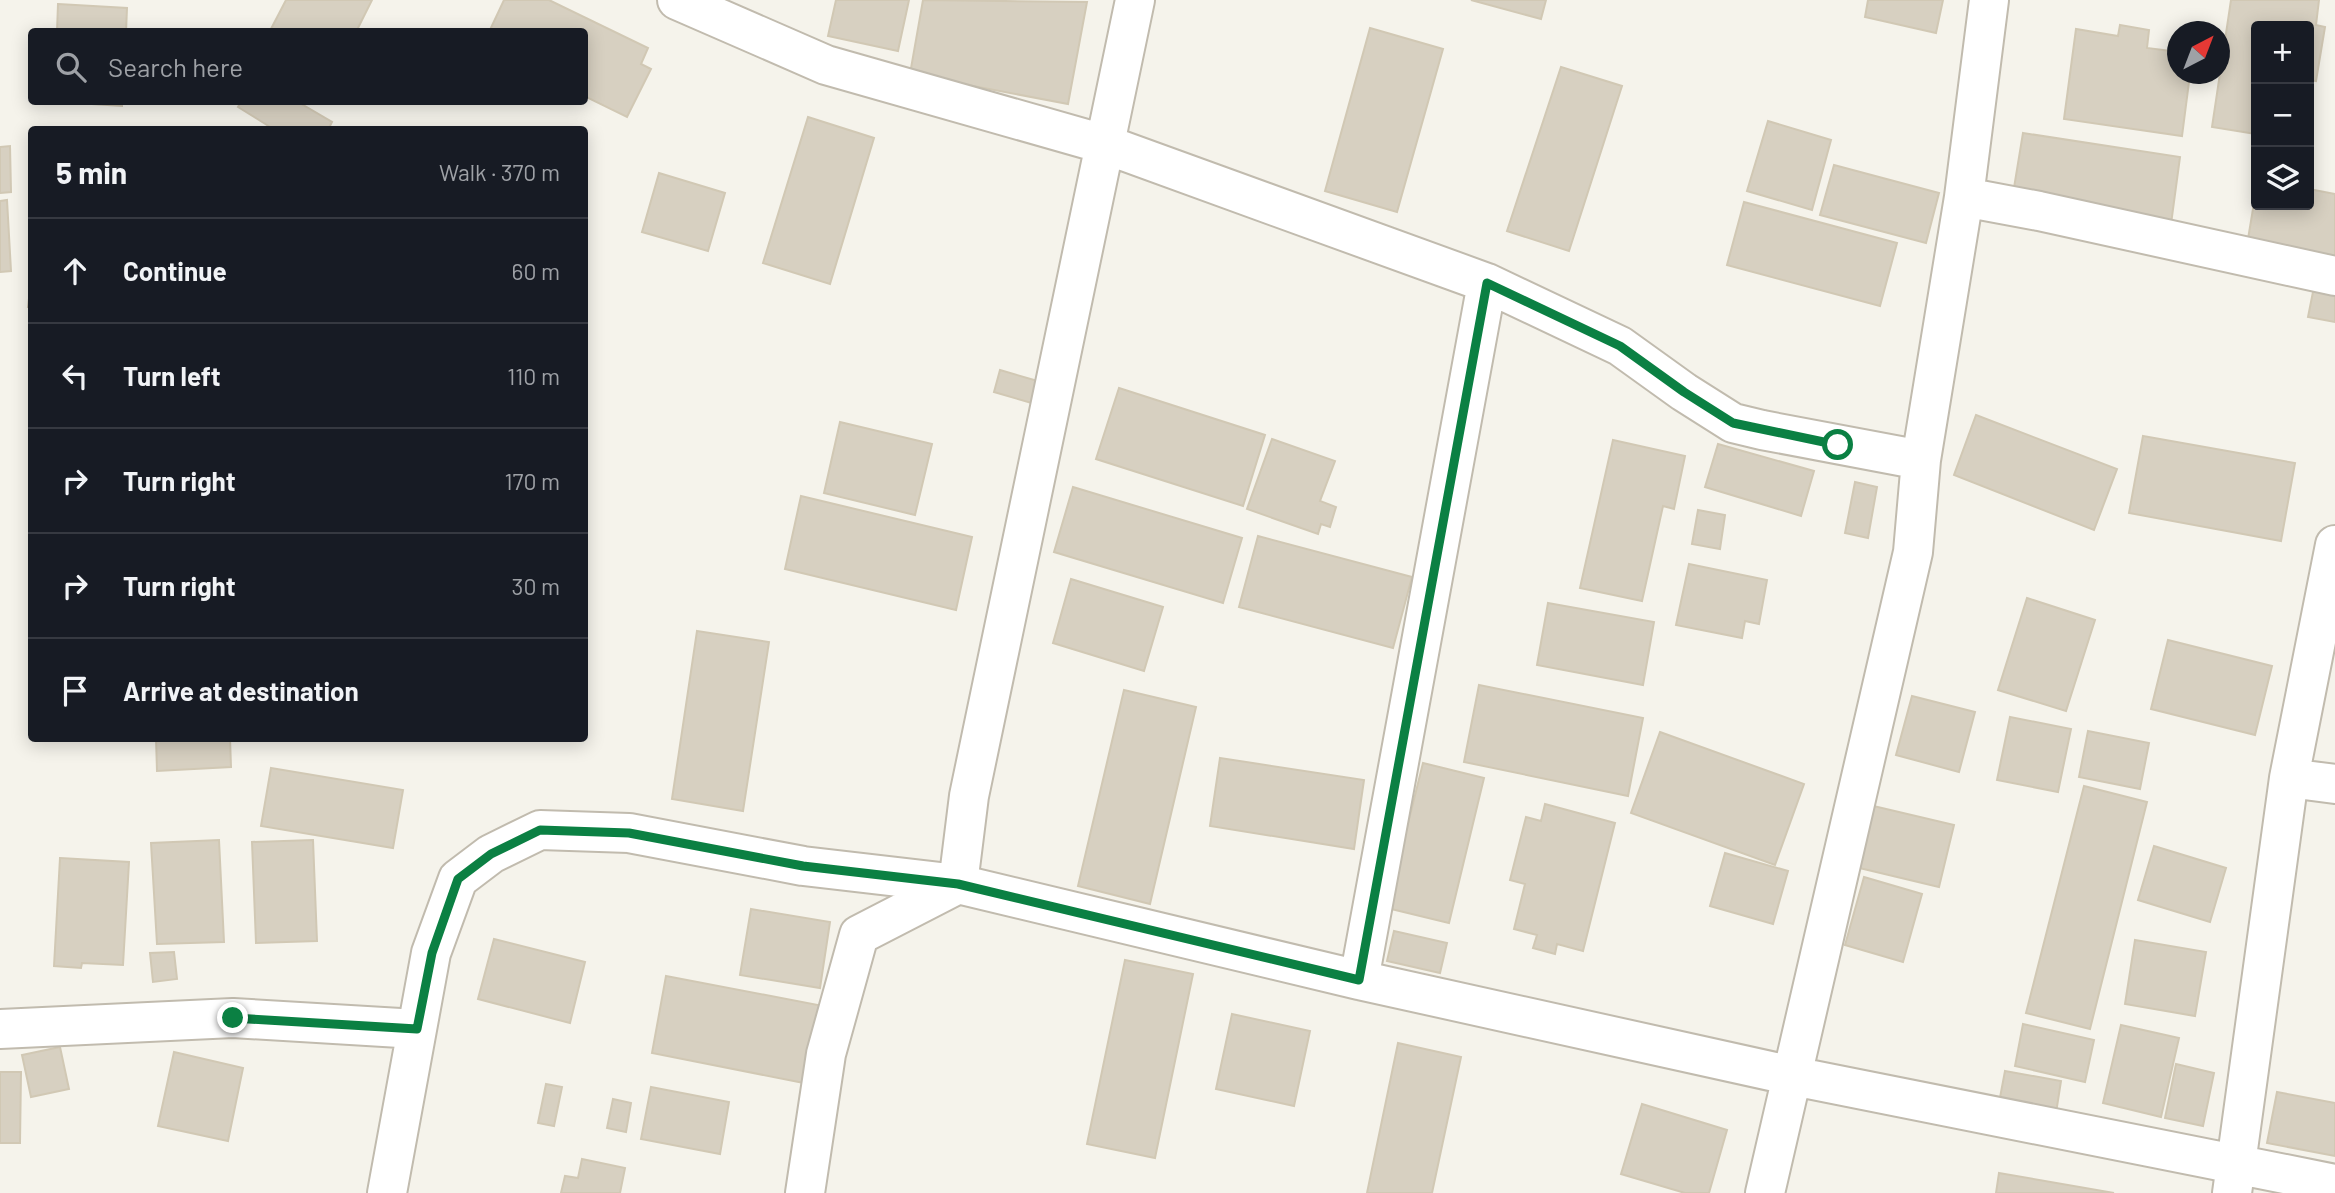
<!DOCTYPE html>
<html lang="en">
<head>
<meta charset="utf-8">
<style>
  :root { --surface:#171b24; --page:#20242c; --text:#f1f3f6; --muted:#9ea1a6; --line:#363941 }
  body { margin:0; font-family:Barlow,sans-serif; background:var(--page); color:var(--text) }
  .controls { position:absolute; right:21px; top:21px; display:grid; overflow:hidden; border-radius:7px; box-shadow:0 4px 18px #0003 }
  .controls button { width:63px; height:63px; display:grid; place-items:center; padding:0; border:0; border-bottom:2px solid var(--line); background:var(--surface); color:var(--text); font:35px sans-serif }
  .compass { position:absolute; left:2167px; top:21px; width:63px; height:63px; border-radius:50%; background:var(--surface); box-shadow:0 4px 18px #0003; rotate:42deg }
  .stop { position:absolute; width:21px; height:21px; margin:-16px; border:5px solid #0b8043; border-radius:50%; background:#fff }
  .stop.end { background:#0b8043; border-color:#fff; box-shadow:0 2px 7px #0008 }
  .list { margin:0; padding:0; list-style:none }
  h2 { display:flex; justify-content:space-between; align-items:center; height:91px; margin:0; padding:0 28px; font-size:30px }
  h2 small { font-size:23px; font-weight:400; color:var(--muted) }
  .list li { display:grid; grid-template-columns:46px 1fr auto; gap:21px; align-items:center; box-sizing:border-box; height:105px; padding:0 28px; border-top:2px solid var(--line) }
  .list b { display:block; font-size:26px; white-space:nowrap }
  .list em { font-size:23px; font-style:normal; color:var(--muted) }
  .icon { flex:none; width:38px; height:38px; fill:none; stroke:currentColor; stroke-width:2; stroke-linecap:round; stroke-linejoin:round }
  .map { position:relative; flex:none; width:2335px; height:1193px; overflow:hidden }
  .search { position:absolute; background:var(--surface); box-shadow:0 4px 18px #0003; left:28px; top:28px; width:560px; height:77px; display:flex; align-items:center; gap:18px; box-sizing:border-box; padding:0 24px; border-radius:7px; color:var(--muted); font-size:26px }
  .panel { position:absolute; background:var(--surface); box-shadow:0 4px 18px #0003; left:28px; top:126px; width:560px; height:616px; border-radius:7px }
  .map>svg:first-child { display:block }
</style>
</head>
<body>
<div class="map">
<svg width="2335" height="1193" viewBox="0 0 2335 1193">
  <rect width="100%" height="100%" fill="#f5f3eb"/>
  <path fill="#d7d0c1" stroke="#d1c8b4" stroke-width="2" d="M286,0H372L356,32H276L271,29Z
    M504,0H549L648,48L641,64L651,69L627,117L584,96V32H489Z
    M836,0H909L898,51L828,36Z
    M923,0L1087,2L1068,104L910,74Z
    M1471,0H1546L1541,19Z
    M1868,0H1943L1936,33L1865,17Z
    M2231,0H2319L2316,25L2325,27L2316,81L2309,80V26H2256V134L2212,127Z
    M58,4L127,8L126,32H57Z
    M2120,25L2149,30L2147,48L2178,52V74H2190L2182,136L2064,119L2076,29L2118,36Z
    M1370,28L1443,49L1397,212L1325,191Z
    M1561,67L1622,86L1569,251L1507,231Z
    M60,102H122V106Z
    M241,102H298L332,122L328,130H275L238,107Z
    M808,117L874,138L830,284L763,263Z
    M1768,121L1831,140L1812,210L1747,191Z
    M2023,133L2180,157L2171,224L2012,200Z
    M10,146L11,192L0,193V147Z
    M1834,165L1939,193L1926,243L1820,215Z
    M659,173L725,193L708,251L642,232Z
    M2309,189L2335,194V261L2247,245L2256,191V205H2309Z
    M7,200L11,271L0,272V201Z
    M1744,202L1897,243L1880,306L1727,265Z
    M32,272V307H28Z
    M2316,277L2335,280V322L2308,317Z
    M1000,370L1041,382L1035,404L994,392Z
    M1119,388L1265,435L1243,506L1096,459Z
    M1976,415L2117,469L2094,530L1954,475Z
    M840,422L932,444L915,515L824,493Z
    M2143,436L2295,463L2281,541L2129,513Z
    M1272,439L1335,461L1320,501L1336,507L1330,527L1321,524L1318,534L1247,509Z
    M1613,440L1685,456L1674,509L1663,506L1642,601L1580,588Z
    M1718,444L1814,471L1801,516L1705,487Z
    M1855,482L1877,487L1868,538L1845,533Z
    M1073,487L1242,538L1223,603L1054,552Z
    M801,496L972,537L956,610L785,569Z
    M1698,510L1725,515L1720,549L1692,544Z
    M1258,536L1412,577L1393,648L1239,607Z
    M1689,564L1767,580L1759,624L1745,621L1742,638L1676,625Z
    M1071,579L1163,607L1144,671L1053,643Z
    M2027,598L2095,620L2066,711L1998,690Z
    M1548,603L1654,622L1643,685L1537,665Z
    M697,631L769,642L743,811L672,799Z
    M2168,640L2272,666L2255,735L2151,709Z
    M1479,685L1643,718L1628,796L1464,762Z
    M1124,690L1196,707L1150,904L1078,886Z
    M1912,696L1975,712L1959,772L1896,755Z
    M2010,717L2071,729L2058,792L1997,780Z
    M2088,731L2149,743L2140,789L2079,777Z
    M1660,732L1804,784L1775,865L1631,813Z
    M156,738H230L231,767L157,771Z
    M1220,758L1364,780L1354,849L1210,826Z
    M1423,763L1484,778L1449,923L1387,908Z
    M271,768L403,790L393,848L261,826Z
    M2084,786L2147,802L2090,1029L2026,1013Z
    M1545,804L1615,823L1583,951L1557,944L1555,954L1533,948L1537,935L1514,929L1525,884L1510,880L1526,817L1541,821Z
    M1865,804L1954,825L1939,887L1851,866Z
    M219,840L224,942L157,944L151,843Z
    M313,840L317,941L256,943L252,842Z
    M2154,846L2226,868L2210,922L2138,900Z
    M1725,853L1788,871L1773,924L1710,906Z
    M60,858L129,862L123,965L82,963L81,968L54,966Z
    M1864,877L1922,894L1903,962L1845,945Z
    M751,909L830,922L820,988L740,975Z
    M1394,931L1447,943L1440,973L1387,961Z
    M494,939L585,962L570,1023L478,999Z
    M2135,940L2206,952L2195,1016L2125,1004Z
    M174,952L177,979L153,982L150,953Z
    M1125,960L1193,974L1155,1158L1087,1144Z
    M666,976L823,1006L809,1084L652,1053Z
    M1232,1014L1310,1031L1294,1106L1216,1089Z
    M2023,1024L2094,1040L2085,1082L2015,1066Z
    M2121,1025L2179,1038L2161,1117L2103,1103Z
    M1398,1043L1461,1057L1432,1193H1367Z
    M60,1047L69,1089L31,1097L22,1055Z
    M174,1052L243,1068L228,1141L158,1126Z
    M2176,1064L2214,1073L2203,1126L2165,1118Z
    M2005,1071L2061,1081L2056,1113L1999,1103Z
    M0,1072H21L20,1143H0Z
    M546,1084L562,1087L554,1126L538,1123Z
    M651,1087L729,1102L720,1154L641,1139Z
    M2277,1092L2335,1103V1156L2267,1143Z
    M613,1099L631,1103L626,1132L607,1128Z
    M1642,1104L1727,1130L1709,1193H1685L1621,1174Z
    M582,1159L625,1168L620,1193H561L565,1176L578,1178Z
    M1999,1173L2114,1193H1996Z"/>
  <g fill="none" stroke-linecap="round" stroke-linejoin="round">
    <defs>
      <path id="street" d="M677,0L826,65L1107,145L1487,283L1620,346L1684,392L1733,423L1762,430L1921,460L1913,552L1765,1193
        M1964,197L1989,0
        M1921,460L1964,197L2039,211L2335,276
        M2289,778L2335,784
        M1359,980L1487,283
        M0,1029L233,1018L417,1029
        M387,1193L431,953L458,879L491,854L540,830L629,833L803,866L958,884L1359,980L1793,1076L2335,1184
        M805,1193L826,1054L859,935L958,884L969,796L1135,0
        M2232,1193L2289,778L2335,545"/>
    </defs>
    <use href="#street" stroke="#c1bbae" stroke-width="42"/>
    <use href="#street" stroke="#fff" stroke-width="38"/>
  </g>
  <g fill="none" stroke-linecap="round" stroke-linejoin="round">
    <path stroke="#0b8043" stroke-width="9" d="M233,1018L417,1029L432,953L458,879L491,854L540,830L629,833L803,866L958,884L1359,980L1487,283L1620,346L1684,392L1733,423L1838,445"/>
  </g>
</svg>
<div class="controls">
<button>+</button>
<button>−</button>
<button><svg class="icon" aria-label="layers" viewBox="0 0 24 24"><path d="M12 4l9 5-9 5-9-5zM3 14l9 5 9-5"/></svg></button>
</div>
<svg class="compass" viewBox="-18 -18 36 36"><path d="M0-13l5 13h-10z" fill="#e53935"/><path d="M0 13l5-13h-10z" fill="#9ea1a6"/></svg>
<div class="stop" style="left:1838px;top:445px"></div>
<div class="stop end" style="left:233px;top:1018px"></div>
<div class="search"><svg class="icon" aria-label="search" viewBox="0 0 24 24"><circle cx="10" cy="10" r="6"/><path d="M15 15l6 6"/></svg>Search here</div>
<section class="panel">
<h2>5 min<small>Walk · 370 m</small></h2>
<ul class="list">
<li><svg class="icon" aria-label="ahead" viewBox="0 0 24 24"><path d="M12 20V5M6 11l6-6 6 6"/></svg><div><b>Continue</b></div><em>60 m</em></li>
<li><svg class="icon" aria-label="left" viewBox="0 0 24 24"><path d="M17 20v-9H6M10 6l-5 5 5 5"/></svg><div><b>Turn left</b></div><em>110 m</em></li>
<li><svg class="icon" aria-label="right" viewBox="0 0 24 24"><path d="M7 20v-9h11M14 6l5 5-5 5"/></svg><div><b>Turn right</b></div><em>170 m</em></li>
<li><svg class="icon" aria-label="right" viewBox="0 0 24 24"><path d="M7 20v-9h11M14 6l5 5-5 5"/></svg><div><b>Turn right</b></div><em>30 m</em></li>
<li><svg class="icon" aria-label="arrive" viewBox="0 0 24 24"><path d="M6 21V4h12l-3 4 3 4H6"/></svg><div><b>Arrive at destination</b></div></li>
</ul>
</section>
</div>
</body>
</html>
